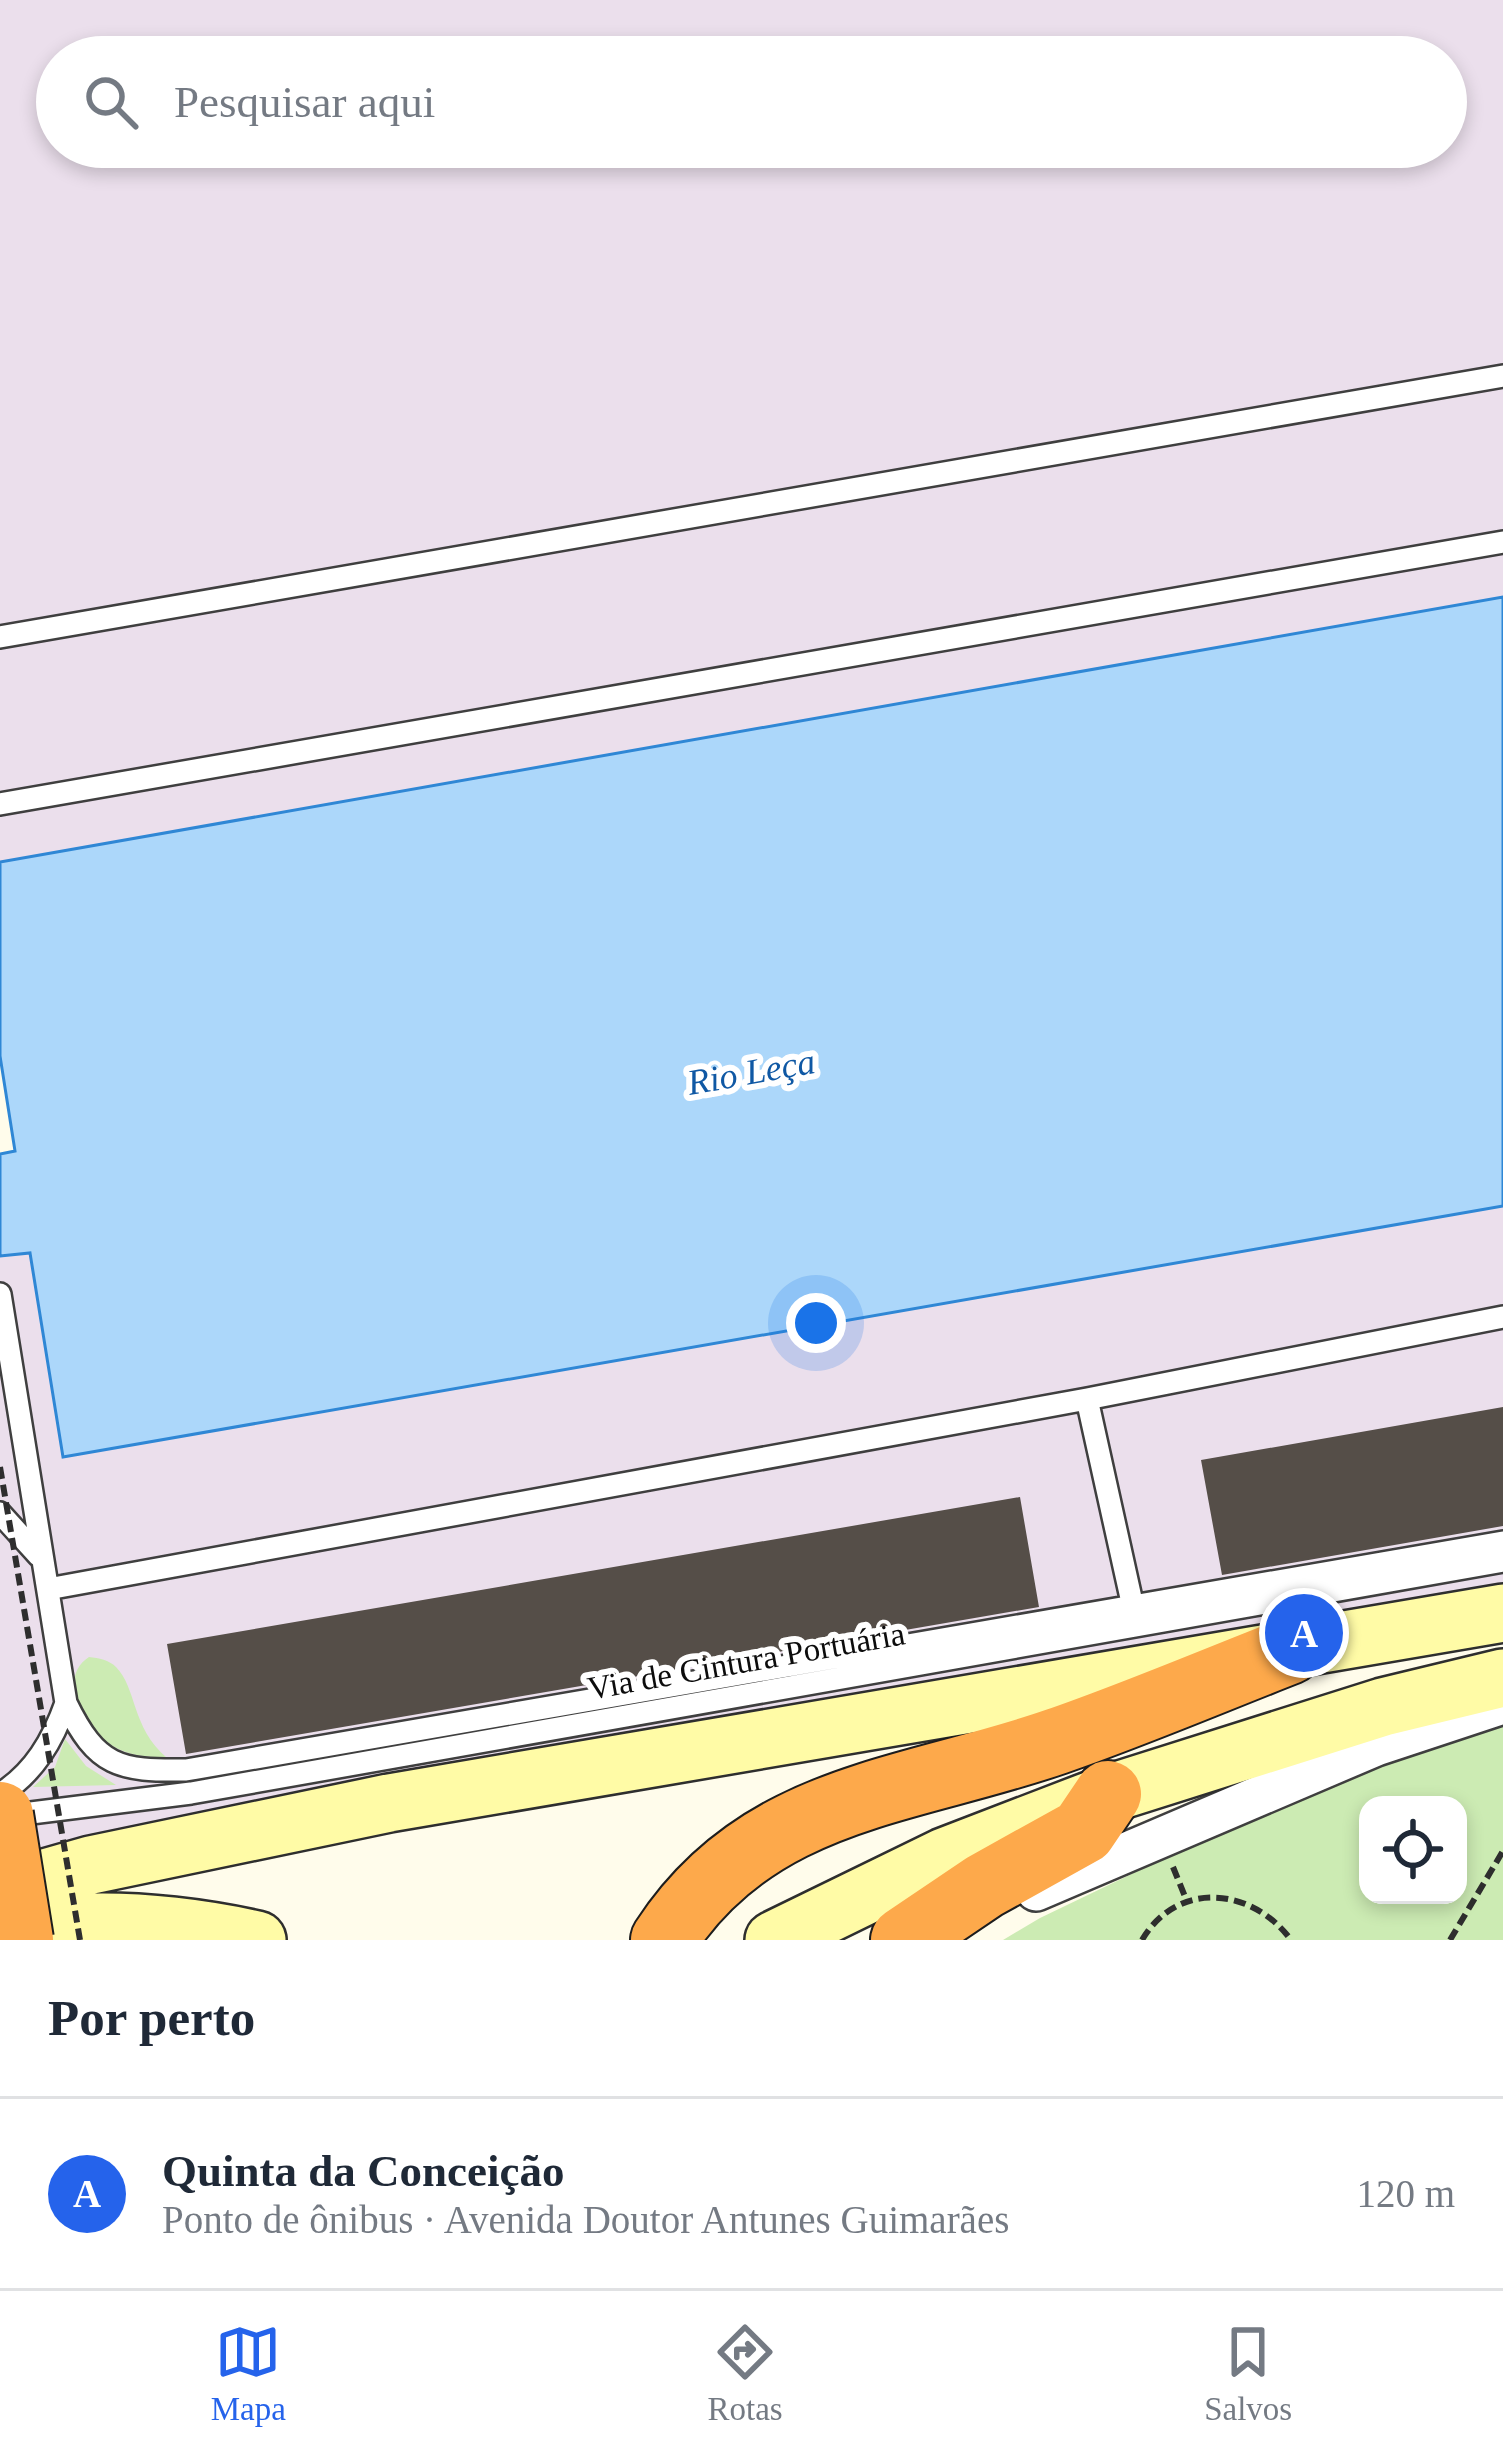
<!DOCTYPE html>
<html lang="pt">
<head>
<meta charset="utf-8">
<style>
  :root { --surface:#fff; --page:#f6f6f7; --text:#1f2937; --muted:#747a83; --line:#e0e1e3; --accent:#2563eb }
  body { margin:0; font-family:Georgia,serif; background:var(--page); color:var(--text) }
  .controls { position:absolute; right:36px; bottom:36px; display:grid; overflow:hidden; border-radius:24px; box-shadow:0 6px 18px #0003 }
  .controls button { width:108px; height:108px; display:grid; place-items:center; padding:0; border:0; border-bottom:3px solid var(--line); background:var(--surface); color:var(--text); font:60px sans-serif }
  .you { position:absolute; left:816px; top:1323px; width:42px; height:42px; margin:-30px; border:9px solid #fff; border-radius:50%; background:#1a73e8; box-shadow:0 0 0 18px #1a73e833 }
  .badge { display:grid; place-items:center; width:78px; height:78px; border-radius:50%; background:var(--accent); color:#fff; font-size:39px; font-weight:700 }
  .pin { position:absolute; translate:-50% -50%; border:6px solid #fff; box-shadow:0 3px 12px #0006 }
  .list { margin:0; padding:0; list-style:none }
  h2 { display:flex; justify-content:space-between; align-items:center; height:156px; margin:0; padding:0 48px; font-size:51px }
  h2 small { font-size:39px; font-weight:400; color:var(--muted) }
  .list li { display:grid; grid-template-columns:78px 1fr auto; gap:36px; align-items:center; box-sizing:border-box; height:192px; padding:0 48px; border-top:3px solid var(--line) }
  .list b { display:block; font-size:45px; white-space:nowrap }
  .list p { margin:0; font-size:39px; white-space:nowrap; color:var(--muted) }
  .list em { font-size:39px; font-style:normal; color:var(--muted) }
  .icon { flex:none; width:66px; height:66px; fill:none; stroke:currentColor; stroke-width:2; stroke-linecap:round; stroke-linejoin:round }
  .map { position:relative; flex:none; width:1503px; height:1940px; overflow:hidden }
  .search { position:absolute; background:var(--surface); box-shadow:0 6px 18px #0003; left:36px; right:36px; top:36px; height:132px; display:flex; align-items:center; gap:30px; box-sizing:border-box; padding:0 42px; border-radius:66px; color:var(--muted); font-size:45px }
  .sheet { height:348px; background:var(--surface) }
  nav { display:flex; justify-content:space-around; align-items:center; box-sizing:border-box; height:168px; border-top:3px solid var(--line); background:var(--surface); font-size:33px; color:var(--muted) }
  nav a { display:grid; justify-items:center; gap:6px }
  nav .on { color:var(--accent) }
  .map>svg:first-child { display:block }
</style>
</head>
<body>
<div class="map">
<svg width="1503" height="1940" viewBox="0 0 1503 1940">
  <rect width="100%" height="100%" fill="#fffceb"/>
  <path fill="#ebdfec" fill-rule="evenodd" d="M0,0H1503V597L0,862ZM57,57H1446V147H57Z
    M1503,1206V1589L0,1863V1256L30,1252L64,1457Z"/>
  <path fill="#ccebb3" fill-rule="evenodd" d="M89,1657C99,1658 109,1660 116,1667C137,1688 131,1727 167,1758C146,1757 129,1756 111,1745C85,1728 56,1678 89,1657Z
    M1503,1720V1940H1003L1040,1918L1298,1794ZM1368,1805H1458V1895H1368Z
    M65,1739L86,1766L116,1785L33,1787L55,1767Z"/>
  <path fill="#acd7fa" stroke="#2f87d5" stroke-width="3" d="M1503,597V1206L63,1457L30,1253L0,1256V1154L15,1151L0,1056V862Z"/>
  <path fill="#554e48" d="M1503,1407V1526L1222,1575L1201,1460Z
    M1020,1497L1039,1607L186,1754L167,1644Z"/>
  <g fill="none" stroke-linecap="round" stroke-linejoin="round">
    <defs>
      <path id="service" d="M0,637L1503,376
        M0,804L1503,542
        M0,1294L66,1703C97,1767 119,1771 186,1770L1503,1542
        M1087,1399L1133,1607
        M0,1513L39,1556
        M48,1589L1087,1399L1503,1317
        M0,1794C34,1773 53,1740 66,1703
        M7,1816L191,1793L1503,1561"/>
      <path id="minor" d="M1036,1891L1376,1746L1503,1704"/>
      <path id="secondary" d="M0,1891L91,1865L389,1803L1503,1613
        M0,1932C83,1915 174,1922 257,1940
        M774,1940L944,1857L1108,1794L1383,1707L1503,1678"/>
      <path id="motorway" d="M664,1940C758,1795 908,1793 1057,1741C1135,1714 1212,1681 1289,1651
        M904,1940L984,1886L1083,1831L1108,1794"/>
    </defs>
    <use href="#service" stroke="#3f3f3f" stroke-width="26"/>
    <use href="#minor" stroke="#3f3f3f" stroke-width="44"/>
    <use href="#secondary" stroke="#2e2e2e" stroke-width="62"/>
    <use href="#motorway" stroke="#1d1d1d" stroke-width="70"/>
    <path stroke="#2e2e2e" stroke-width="6" stroke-dasharray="12 6" stroke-linecap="butt" d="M1173,1867L1186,1899
      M1142,1940C1178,1879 1253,1888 1291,1940
      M1450,1940L1503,1851"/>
    <use href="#service" stroke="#fff" stroke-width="21"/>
    <use href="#minor" stroke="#fff" stroke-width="39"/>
    <use href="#secondary" stroke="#fffba6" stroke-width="57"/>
    <use href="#motorway" stroke="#fda94b" stroke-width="66"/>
    <defs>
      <path id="motorway-bridge" d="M0,1815L20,1940"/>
    </defs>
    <use href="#motorway-bridge" stroke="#1d1d1d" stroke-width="70" stroke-linecap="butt"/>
    <path stroke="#2e2e2e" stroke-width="6" stroke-dasharray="12 6" stroke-linecap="butt" d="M0,1467L80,1940"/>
    <use href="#motorway-bridge" stroke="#fda94b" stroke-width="66"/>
  </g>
  <g text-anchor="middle" stroke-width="12" stroke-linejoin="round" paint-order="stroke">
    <g font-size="33" fill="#0c0c0c" stroke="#fff">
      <text transform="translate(746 1660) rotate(-10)" y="12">Via de Cintura Portuária</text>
    </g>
    <g font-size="36" font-style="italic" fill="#0f58a4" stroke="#fff">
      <text transform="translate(751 1071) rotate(-10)" y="13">Rio Leça</text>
    </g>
  </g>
</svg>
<div class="controls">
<button><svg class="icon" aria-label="locate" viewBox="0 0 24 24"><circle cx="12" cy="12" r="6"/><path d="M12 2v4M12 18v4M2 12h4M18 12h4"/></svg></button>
</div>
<div class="you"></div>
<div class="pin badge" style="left:1304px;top:1633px">A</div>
<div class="search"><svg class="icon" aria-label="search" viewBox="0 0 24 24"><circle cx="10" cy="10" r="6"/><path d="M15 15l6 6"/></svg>Pesquisar aqui</div>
</div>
<section class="sheet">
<h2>Por perto<small></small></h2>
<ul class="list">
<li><span class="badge">A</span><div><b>Quinta da Conceição</b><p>Ponto de ônibus · Avenida Doutor Antunes Guimarães</p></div><em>120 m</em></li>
</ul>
</section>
<nav>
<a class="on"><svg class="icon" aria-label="map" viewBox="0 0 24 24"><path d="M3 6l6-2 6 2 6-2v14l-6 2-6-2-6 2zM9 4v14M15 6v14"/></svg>Mapa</a>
<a><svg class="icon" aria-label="directions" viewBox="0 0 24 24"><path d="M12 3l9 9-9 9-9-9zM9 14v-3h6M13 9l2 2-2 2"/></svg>Rotas</a>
<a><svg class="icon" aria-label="saved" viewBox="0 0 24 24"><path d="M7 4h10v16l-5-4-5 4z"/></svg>Salvos</a>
</nav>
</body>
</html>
